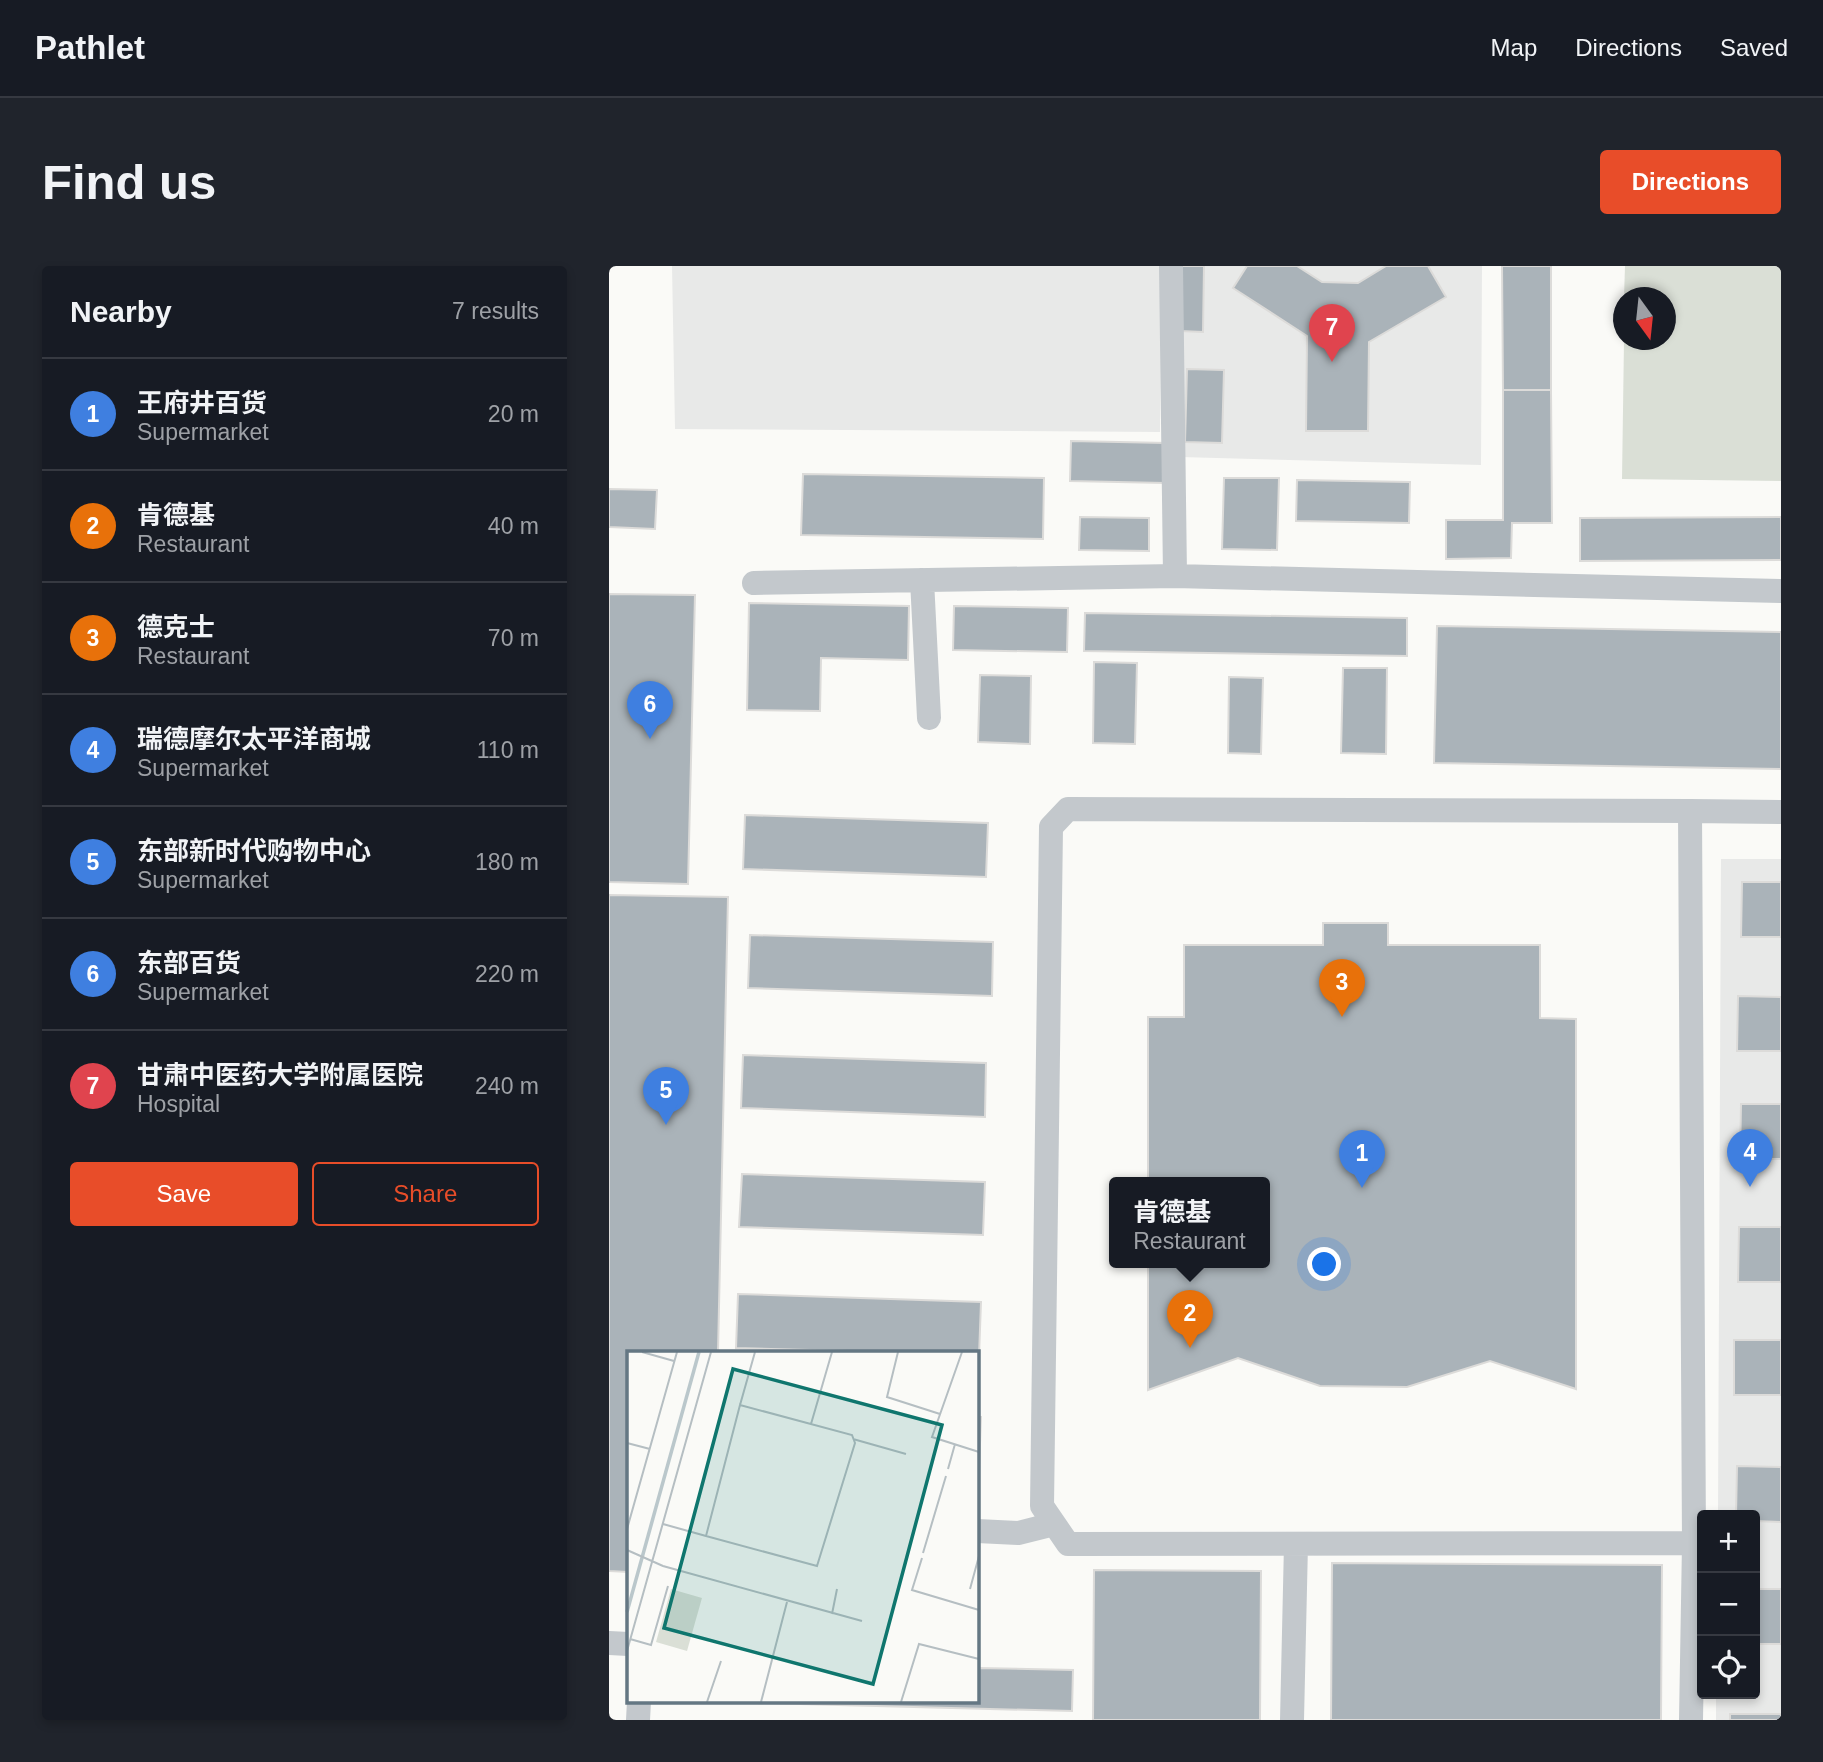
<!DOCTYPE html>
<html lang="en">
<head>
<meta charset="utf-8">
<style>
  :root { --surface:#171b24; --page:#20242c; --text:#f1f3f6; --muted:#9ea1a6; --line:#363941; --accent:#e84d29 }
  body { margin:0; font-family:Helvetica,"Noto Sans SC",sans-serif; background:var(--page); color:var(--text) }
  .controls { position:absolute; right:21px; bottom:21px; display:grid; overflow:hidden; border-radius:7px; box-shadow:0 4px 10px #0003 }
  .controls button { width:63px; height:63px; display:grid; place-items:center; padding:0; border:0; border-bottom:2px solid var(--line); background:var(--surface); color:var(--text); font:35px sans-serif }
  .compass { position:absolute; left:1004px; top:21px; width:63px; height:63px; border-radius:50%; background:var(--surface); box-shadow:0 4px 10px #0003; rotate:165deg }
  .you { position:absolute; left:716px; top:999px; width:24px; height:24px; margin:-18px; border:5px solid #fff; border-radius:50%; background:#1a73e8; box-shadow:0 0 0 10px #1a73e833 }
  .badge { display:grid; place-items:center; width:46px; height:46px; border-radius:50%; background:var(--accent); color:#fff; font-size:23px; font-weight:700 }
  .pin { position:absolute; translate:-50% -58px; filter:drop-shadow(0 2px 4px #0008) }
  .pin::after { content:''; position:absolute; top:37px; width:24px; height:21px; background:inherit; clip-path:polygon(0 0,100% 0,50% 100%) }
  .popup { position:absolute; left:500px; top:911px; width:161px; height:91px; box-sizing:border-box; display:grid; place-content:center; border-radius:7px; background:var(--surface); filter:drop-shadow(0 2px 5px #0005); font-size:23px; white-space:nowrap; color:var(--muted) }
  .popup b { font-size:26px; color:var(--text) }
  .popup::after { content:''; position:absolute; left:50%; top:100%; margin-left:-14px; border:14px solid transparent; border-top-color:var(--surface) }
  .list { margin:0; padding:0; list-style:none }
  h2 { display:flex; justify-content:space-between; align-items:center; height:91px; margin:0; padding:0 28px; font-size:30px }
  h2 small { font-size:23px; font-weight:400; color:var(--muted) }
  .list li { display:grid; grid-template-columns:46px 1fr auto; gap:21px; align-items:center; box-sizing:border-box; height:112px; padding:0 28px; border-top:2px solid var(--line) }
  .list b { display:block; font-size:26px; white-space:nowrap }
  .list p { margin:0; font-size:23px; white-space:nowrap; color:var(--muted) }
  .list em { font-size:23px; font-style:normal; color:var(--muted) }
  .actions { display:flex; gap:14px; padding:21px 28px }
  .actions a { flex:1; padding:16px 0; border:2px solid var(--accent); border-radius:7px; text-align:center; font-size:24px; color:var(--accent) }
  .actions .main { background:var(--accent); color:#fff }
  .icon { flex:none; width:38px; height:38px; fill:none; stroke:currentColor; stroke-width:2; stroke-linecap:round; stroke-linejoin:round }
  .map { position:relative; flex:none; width:1172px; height:1454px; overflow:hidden; border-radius:7px }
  header { display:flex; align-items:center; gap:42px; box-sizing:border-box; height:98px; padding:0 35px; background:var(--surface); border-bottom:2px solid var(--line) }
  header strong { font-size:33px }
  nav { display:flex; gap:38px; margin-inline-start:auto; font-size:24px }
  .intro { display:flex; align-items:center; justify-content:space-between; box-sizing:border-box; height:168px; padding:0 42px }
  h1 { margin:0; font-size:49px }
  .button { padding:18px 32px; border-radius:7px; background:var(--accent); color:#fff; font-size:24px; font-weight:700 }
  main { display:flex; gap:42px; padding:0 42px }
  aside { flex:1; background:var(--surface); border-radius:7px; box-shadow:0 4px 10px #0003 }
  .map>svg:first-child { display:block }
</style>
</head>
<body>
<header>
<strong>Pathlet</strong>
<nav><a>Map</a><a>Directions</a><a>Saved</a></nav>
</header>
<div class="intro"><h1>Find us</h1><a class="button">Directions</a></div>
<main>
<aside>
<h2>Nearby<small>7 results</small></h2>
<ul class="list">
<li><span class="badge" style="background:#3f7fe0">1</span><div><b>王府井百货</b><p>Supermarket</p></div><em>20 m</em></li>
<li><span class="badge" style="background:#e8710a">2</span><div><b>肯德基</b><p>Restaurant</p></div><em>40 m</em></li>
<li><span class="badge" style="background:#e8710a">3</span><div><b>德克士</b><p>Restaurant</p></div><em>70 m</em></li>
<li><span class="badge" style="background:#3f7fe0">4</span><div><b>瑞德摩尔太平洋商城</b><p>Supermarket</p></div><em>110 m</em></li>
<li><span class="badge" style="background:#3f7fe0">5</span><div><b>东部新时代购物中心</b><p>Supermarket</p></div><em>180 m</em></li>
<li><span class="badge" style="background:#3f7fe0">6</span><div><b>东部百货</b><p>Supermarket</p></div><em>220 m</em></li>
<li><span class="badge" style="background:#e0444e">7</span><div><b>甘肃中医药大学附属医院</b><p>Hospital</p></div><em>240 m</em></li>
</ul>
<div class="actions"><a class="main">Save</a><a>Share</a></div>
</aside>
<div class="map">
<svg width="1172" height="1454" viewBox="0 0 1172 1454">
  <rect width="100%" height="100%" fill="#fafaf7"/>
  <path fill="#e8e9e8" d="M63,0H552L551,166L66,163Z
    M575,0H873L872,199L571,191Z
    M1112,593H1172V1454H1107V1428H1146V1249H1109Z"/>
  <path fill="#dadfd6" d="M1016,0H1172V215L1013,213L1015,74H1056V32L1015,31Z"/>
  <path fill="#aab3b9" stroke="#dcdbd9" stroke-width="2" d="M573,0H595L594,66L571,65Z
    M638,0H688L713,16L749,17L777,0H819L837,31L760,76L759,165H697L698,70L624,22Z
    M893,0H942V124H894Z
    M578,103L615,104L613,177L576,176Z
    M894,124H942L943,257H903L902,292L837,293V254H894Z
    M462,175L557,177L556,217L461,215Z
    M194,208L435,212L434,273L192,269Z
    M615,212H670L668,284L613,283Z
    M688,214L801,216L800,257L687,255Z
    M0,223L48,224L46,263L0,261Z
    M471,251L540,252V285L470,284Z
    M1172,251V294L971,295V252Z
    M0,328L86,329L79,618L0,616Z
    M140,337L300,340L299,394L212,392L211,445L138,444Z
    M345,340L459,342L458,386L344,384Z
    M476,347L798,352V390L475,385Z
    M828,360L1172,366V503L825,497Z
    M485,396L528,397L526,478L484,477Z
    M734,402H778L777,488L732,487Z
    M371,409L422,410L421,478L369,476Z
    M620,411L654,412L652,488L619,487Z
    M136,549L379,557L377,611L134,603Z
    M1133,616H1172V671H1132Z
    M0,629L119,631L109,1086H19V1306L0,1305Z
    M714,657H779V679H931V752L967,753V1123L881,1095L798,1121L711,1120L629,1092L539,1124V996H656V916H539V751H575V679H714Z
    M141,669L384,676L383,730L139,722Z
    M1129,730L1172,731V785H1128Z
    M134,789L377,797L376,851L132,842Z
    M1132,838H1172V893H1131Z
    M133,908L376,916L374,969L130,961Z
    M1130,961H1172V1016H1129Z
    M129,1028L372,1036L370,1090L368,1089V1086H276L127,1082Z
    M1125,1074H1172V1129H1125Z
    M368,1151H372L370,1204H368Z
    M1128,1200L1172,1201V1256L1146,1255V1249H1127Z
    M723,1297L1053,1299L1052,1454H722Z
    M485,1304L652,1305L651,1454H484Z
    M1146,1323H1172V1378H1146Z
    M368,1402L464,1404L463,1445L109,1436L368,1435Z
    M1121,1448H1172V1454H1121Z"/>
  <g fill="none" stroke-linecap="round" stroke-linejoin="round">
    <path stroke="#c3c8cc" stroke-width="24" d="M562,0L566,310
      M313,314L320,452
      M145,317L566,310L1172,325
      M1081,545L1085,1277L459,1278L433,1240L442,561L459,543L1081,545L1172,546
      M368,1265L409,1267L445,1258
      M0,1377L19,1378
      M29,1454L30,1435
      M683,1454L687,1278
      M1082,1454L1085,1277"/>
  </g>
  <g transform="translate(18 1085)">
    <rect width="352" height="352" fill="#fafaf7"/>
    <path d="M44,238L75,247L60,300L29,291Z" fill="#dadfd6"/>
    <path fill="none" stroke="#bac7cb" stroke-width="3.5" d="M0,261L72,1"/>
    <path fill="none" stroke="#b5bec2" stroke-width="2" d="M15,1L47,10M271,1L260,46L313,63M335,1L305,86L352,101M113,54L128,1M184,73L205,1M226,88L279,103M0,92L23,98M321,118L328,93M36,173L79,185L190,215L228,92L225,84L113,54L79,185M0,178L50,1M0,199L36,215L235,270M296,202L319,125M295,207L285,239L352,259M343,238L352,205M205,263L210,238M3,288L24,294L41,235M0,300L84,1M80,351L94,310M134,351L160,251M274,351L292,293L352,308"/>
    <path fill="#0f766e" fill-opacity="0.15" stroke="#0f766e" stroke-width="3.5" d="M106,18L315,74L246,333L37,277Z"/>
    <rect width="352" height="352" fill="none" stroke="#647783" stroke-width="3.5"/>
  </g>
</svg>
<div class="controls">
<button>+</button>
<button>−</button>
<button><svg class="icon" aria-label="locate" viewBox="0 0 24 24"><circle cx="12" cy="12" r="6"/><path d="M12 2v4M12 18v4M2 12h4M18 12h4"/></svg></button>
</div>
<svg class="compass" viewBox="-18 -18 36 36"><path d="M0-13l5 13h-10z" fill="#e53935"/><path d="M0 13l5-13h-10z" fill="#9ea1a6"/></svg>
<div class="you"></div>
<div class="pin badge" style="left:753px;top:922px;background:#3f7fe0">1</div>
<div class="pin badge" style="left:581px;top:1082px;background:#e8710a">2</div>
<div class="popup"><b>肯德基</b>Restaurant</div>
<div class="pin badge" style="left:733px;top:751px;background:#e8710a">3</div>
<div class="pin badge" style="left:1141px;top:921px;background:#3f7fe0">4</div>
<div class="pin badge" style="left:57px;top:859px;background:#3f7fe0">5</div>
<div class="pin badge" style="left:41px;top:473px;background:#3f7fe0">6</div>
<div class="pin badge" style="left:723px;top:96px;background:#e0444e">7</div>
</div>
</main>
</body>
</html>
